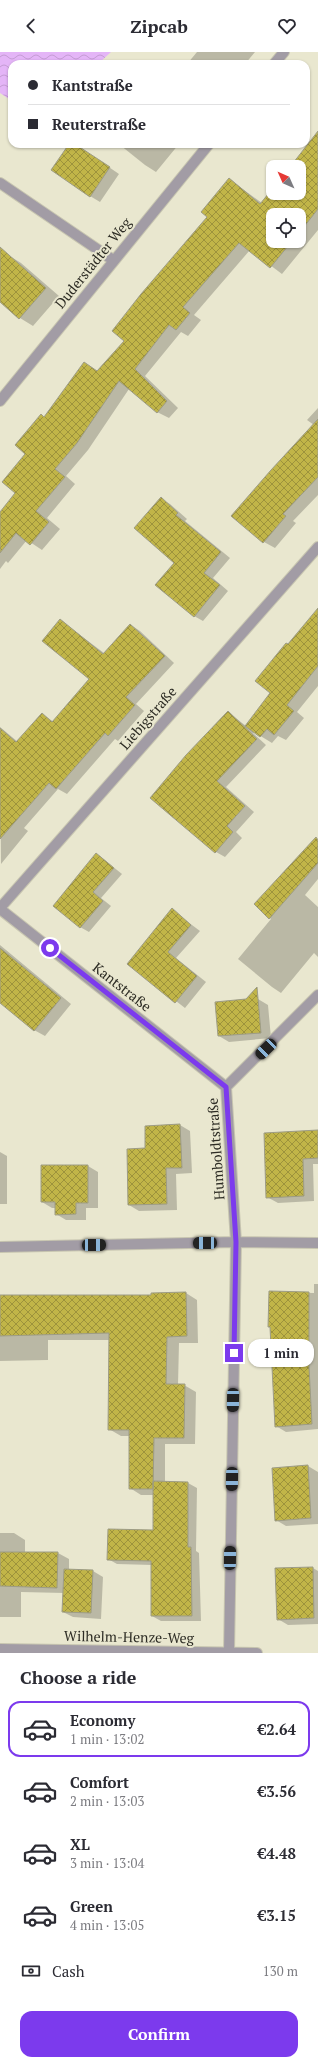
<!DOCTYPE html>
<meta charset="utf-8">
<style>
:root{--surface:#fff;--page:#f2f2f3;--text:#2b2b33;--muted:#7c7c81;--line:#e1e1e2;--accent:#7c3aed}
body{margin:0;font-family:"PT Serif",serif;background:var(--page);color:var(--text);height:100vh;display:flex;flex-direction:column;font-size:15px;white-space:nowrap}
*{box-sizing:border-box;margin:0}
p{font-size:13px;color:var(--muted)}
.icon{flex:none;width:22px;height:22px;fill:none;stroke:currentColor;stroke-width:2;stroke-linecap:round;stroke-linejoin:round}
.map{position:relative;height:1601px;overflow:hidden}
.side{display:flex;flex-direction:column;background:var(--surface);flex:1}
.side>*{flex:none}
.hud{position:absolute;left:8px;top:8px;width:302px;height:88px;border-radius:12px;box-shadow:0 1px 3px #0004;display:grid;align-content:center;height:88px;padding:0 20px;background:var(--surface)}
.needle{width:26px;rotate:315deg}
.controls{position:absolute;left:266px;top:108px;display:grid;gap:8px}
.controls a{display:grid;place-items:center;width:40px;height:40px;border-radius:8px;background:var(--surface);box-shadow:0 1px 3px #0004;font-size:20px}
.end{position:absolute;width:18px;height:18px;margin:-9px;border:5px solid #7c3aed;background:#fff;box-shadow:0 0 0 2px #fff}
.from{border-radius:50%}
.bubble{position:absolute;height:28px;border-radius:12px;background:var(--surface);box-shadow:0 1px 3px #0004;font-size:13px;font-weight:700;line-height:28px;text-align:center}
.car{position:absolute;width:12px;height:24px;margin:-12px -6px;border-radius:5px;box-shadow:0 0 3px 1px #0007;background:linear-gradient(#222 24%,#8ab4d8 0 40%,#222 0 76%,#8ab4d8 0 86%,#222 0)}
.hud b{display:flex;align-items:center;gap:14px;height:38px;font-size:15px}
.hud b+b{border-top:1px solid var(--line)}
.hud i{width:10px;height:10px;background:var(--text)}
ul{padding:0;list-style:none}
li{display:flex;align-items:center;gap:12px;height:56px;margin:0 8px 6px;padding:0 12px;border:2px solid transparent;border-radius:12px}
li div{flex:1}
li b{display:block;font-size:15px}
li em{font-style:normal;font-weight:700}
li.active{border-color:var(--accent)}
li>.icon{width:36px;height:36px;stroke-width:1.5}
h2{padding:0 20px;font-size:18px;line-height:48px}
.pay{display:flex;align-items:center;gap:10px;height:44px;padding:0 20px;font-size:15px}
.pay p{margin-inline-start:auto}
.button{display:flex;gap:8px;margin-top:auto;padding:8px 20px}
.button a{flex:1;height:46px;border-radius:12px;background:var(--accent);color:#fff;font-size:16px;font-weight:700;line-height:46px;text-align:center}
header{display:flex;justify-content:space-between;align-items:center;height:52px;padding:0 20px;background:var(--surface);font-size:18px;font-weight:700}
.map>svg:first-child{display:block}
</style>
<header><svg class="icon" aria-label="back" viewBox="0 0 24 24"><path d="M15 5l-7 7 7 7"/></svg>Zipcab<svg class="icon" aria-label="heart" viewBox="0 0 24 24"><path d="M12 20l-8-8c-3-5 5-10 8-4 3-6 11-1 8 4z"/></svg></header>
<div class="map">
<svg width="318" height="1601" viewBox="0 0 318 1601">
<defs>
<pattern id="water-waves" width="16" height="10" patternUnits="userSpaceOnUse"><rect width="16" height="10" fill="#e4b5f7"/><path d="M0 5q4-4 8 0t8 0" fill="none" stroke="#c49cd4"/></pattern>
<pattern id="building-cross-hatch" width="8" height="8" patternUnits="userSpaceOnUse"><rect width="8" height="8" fill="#c1b548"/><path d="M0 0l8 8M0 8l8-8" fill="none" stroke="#9d933c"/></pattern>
</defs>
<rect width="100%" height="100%" fill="#e9e7cf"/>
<path fill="url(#water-waves)" d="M0 0H111L98 12H12V49L0 41Z"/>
<path fill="#0003" fill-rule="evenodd" d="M197 0H255L245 12H187Z
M318 89V178L282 222 250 198 194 263 201 268 188 284 181 280 145 324 178 356 169 366 157 360 129 337 88 398 66 424 75 432 47 466 60 477 42 498 27 488 8 511 6 509 0 517V462L17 441 27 402 45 365 84 311 98 320 125 289 209 165 229 127 262 151 273 137V141H299V115H291ZM273 163H299V189H273Z
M70 92 81 96 119 122 100 150 90 144Z
M121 92H179L156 120 145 113 120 93Z
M8 203 21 211 59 244 33 274 20 266 0 249V210Z
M318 356V443L293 469 296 471 275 496 264 490 314 373 307 368Z
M161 447 170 452 187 467 185 469 230 506 213 526 228 539 203 569 194 564Z
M318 557V634L297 660 304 666 286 688 278 684 272 691 254 680 253 681 266 693 226 735 254 760 236 780 242 786 225 805 216 800 151 746 228 660 246 674 272 641 256 629Z
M60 568 104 601 131 573 140 579 174 611 136 652 144 659 118 689 115 687 67 742 58 737 24 776 28 779 1 812 0 675 18 690 42 662 54 670 91 627Z
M316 787 318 788V827L305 843 318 855V905L314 901 281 941 272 935 238 907 271 867 255 852Z
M97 802 122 822 101 846 111 854 89 880 80 875 84 816Z
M172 858 200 879 176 906 206 930 185 956 128 912Z
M0 893 71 952 45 984 34 978 0 950Z
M258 947 268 953 271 986 229 990 219 984Z
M180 1073 190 1079 192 1121 176 1122 177 1158 139 1159 129 1153 146 1097V1075Z
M318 1080V1112H313L314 1149 278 1151 267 1145Z
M0 1100 7 1104V1152H0Z
M88 1114 98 1120V1156H86V1168H66L56 1162V1156H52L42 1150Z
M314 1232H318V1377L286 1380 276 1374 270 1240 314 1241Z
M186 1241 197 1248 198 1291H179L178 1333H184L196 1340 195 1392H165V1430L188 1431 197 1436 196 1499 199 1501 201 1569H161L152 1564V1513L117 1512 108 1507 154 1479V1443H141L130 1436V1384H121L109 1377 110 1288H48V1308L0 1309V1244H152Z
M308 1414 318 1420V1472L286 1474 276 1468Z
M0 1481H14L25 1488V1501H58L69 1507V1518L93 1519 103 1525 101 1567 73 1565 63 1560 64 1541 21 1540V1565H0Z
M313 1516 318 1519V1572L288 1573 278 1567Z"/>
<path fill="url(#building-cross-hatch)" stroke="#9d9c86" d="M318 79V157L299 181V163H273V189H292L270 216 239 191 183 255 190 261 176 278 169 273 135 317 167 349 157 361 119 329 77 391 55 417 65 425 36 459 49 470 30 493 16 481 0 501V460L15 441 2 430 25 402 15 393 41 362 44 365 84 310 97 319 124 289 112 279 141 242 207 165 201 160 229 126 260 152 273 136V141H299V115H290Z
M69 92H75L110 115 90 145 51 118Z
M0 195 46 236 19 267 0 250Z
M318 367V425L283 462 286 464 263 491 231 464 271 418Z
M161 445 178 461 176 463 221 500 204 521 220 533 194 565 155 533 174 511 134 476Z
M318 556V614L287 653 294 659 274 683 267 677 260 685 245 674 270 641 255 629 286 591 288 592Z
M60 567 103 602 130 572 165 604 126 645 135 653 108 684 105 681 56 737 49 731 0 787V676L16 690 42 661 52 670 89 627 42 589Z
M228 659 257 687 217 729 245 754 227 774 233 780 215 801 150 746 186 703Z
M316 785 318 788V811L269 867 254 852Z
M96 801 114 816 93 840 103 849 80 876 53 854Z
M172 856 191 873 168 900 197 924 175 951 127 912Z
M0 896 61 946 34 979 0 951Z
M257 935 261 981 218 984 215 950 246 947Z
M180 1072 182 1116H166L167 1152 128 1153 127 1097 145 1096V1074Z
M318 1078V1106L303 1107 304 1144 266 1146 264 1081Z
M41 1113H88V1151H76V1162L55 1163V1150H41Z
M269 1239 309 1240V1315L312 1372 275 1375 270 1275H268Z
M186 1240 187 1284 167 1285 166 1332H185L184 1386H154L153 1437H129V1378H108L109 1281 0 1284V1243H151V1241Z
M308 1413 311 1466 275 1469 272 1416Z
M153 1429 188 1430V1495H191L192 1564H151V1509L107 1508 108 1477 153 1478Z
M0 1500H58L57 1536 0 1534Z
M313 1515 314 1566 277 1568 275 1516Z
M64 1517 93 1518 91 1561 62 1560Z"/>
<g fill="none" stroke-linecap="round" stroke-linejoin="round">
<g stroke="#c7c5b0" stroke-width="12">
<path id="minor" d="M274 12 284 0
M0 131 113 208
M0 349 209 92
M0 856 318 495
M0 857 226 1035
M0 1195 236 1190 318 1191
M0 1597 257 1601
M229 1601 236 1190 226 1035 318 943"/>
</g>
<use href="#minor" stroke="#a29ca5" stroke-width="10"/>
</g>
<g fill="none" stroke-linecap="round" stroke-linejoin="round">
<path stroke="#7c3aed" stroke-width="5" d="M50 896 226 1035 236 1190 234 1301"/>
</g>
<g text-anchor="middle" stroke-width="4" stroke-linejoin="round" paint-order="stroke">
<g font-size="14" fill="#2d2c24" stroke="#e9e7cf">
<text transform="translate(93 211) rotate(-51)" y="5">Duderstädter Weg</text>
<text transform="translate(148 666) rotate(-49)" y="5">Liebigstraße</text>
<text transform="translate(122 935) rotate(38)" y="5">Kantstraße</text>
<text transform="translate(216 1097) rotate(-94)" y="5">Humboldtstraße</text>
<text transform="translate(129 1585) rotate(1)" y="5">Wilhelm-Henze-Weg</text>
</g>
</g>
</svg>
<div class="controls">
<a><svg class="needle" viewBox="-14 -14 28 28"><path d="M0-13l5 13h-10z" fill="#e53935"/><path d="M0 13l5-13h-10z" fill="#7c7c81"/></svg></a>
<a><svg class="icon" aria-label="locate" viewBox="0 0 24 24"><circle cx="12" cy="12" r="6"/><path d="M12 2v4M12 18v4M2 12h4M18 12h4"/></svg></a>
</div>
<i class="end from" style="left:50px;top:896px"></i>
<i class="end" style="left:234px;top:1301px"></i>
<div class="bubble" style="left:248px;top:1287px;width:66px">1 min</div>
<i class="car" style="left:266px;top:997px;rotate:226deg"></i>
<i class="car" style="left:205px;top:1191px;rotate:269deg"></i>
<i class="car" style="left:94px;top:1193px;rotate:89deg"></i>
<i class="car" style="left:233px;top:1348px;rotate:181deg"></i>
<i class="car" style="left:232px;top:1427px;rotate:181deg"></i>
<i class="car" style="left:230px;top:1506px;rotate:1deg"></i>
<div class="hud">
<b><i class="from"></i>Kantstraße</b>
<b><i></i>Reuterstraße</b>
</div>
</div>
<section class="side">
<h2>Choose a ride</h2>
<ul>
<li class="active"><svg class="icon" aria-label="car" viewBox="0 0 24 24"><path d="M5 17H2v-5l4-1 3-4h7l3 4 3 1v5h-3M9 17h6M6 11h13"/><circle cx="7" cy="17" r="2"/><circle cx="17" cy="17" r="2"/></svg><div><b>Economy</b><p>1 min · 13:02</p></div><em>€2.64</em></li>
<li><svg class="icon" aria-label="car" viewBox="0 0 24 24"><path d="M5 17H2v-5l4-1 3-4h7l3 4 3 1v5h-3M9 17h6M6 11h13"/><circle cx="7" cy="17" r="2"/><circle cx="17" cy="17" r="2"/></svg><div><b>Comfort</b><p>2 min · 13:03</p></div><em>€3.56</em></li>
<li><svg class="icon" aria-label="car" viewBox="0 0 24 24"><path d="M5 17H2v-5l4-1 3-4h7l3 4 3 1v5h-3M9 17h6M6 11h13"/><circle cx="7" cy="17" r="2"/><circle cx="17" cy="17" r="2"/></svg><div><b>XL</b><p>3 min · 13:04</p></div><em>€4.48</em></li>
<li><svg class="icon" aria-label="car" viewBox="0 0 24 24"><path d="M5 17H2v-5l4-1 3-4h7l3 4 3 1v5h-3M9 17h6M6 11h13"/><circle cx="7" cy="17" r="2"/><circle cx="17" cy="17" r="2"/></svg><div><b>Green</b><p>4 min · 13:05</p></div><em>€3.15</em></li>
</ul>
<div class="pay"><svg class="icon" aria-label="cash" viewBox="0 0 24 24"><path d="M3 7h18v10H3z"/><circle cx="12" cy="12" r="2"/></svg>Cash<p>130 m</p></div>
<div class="button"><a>Confirm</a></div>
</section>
